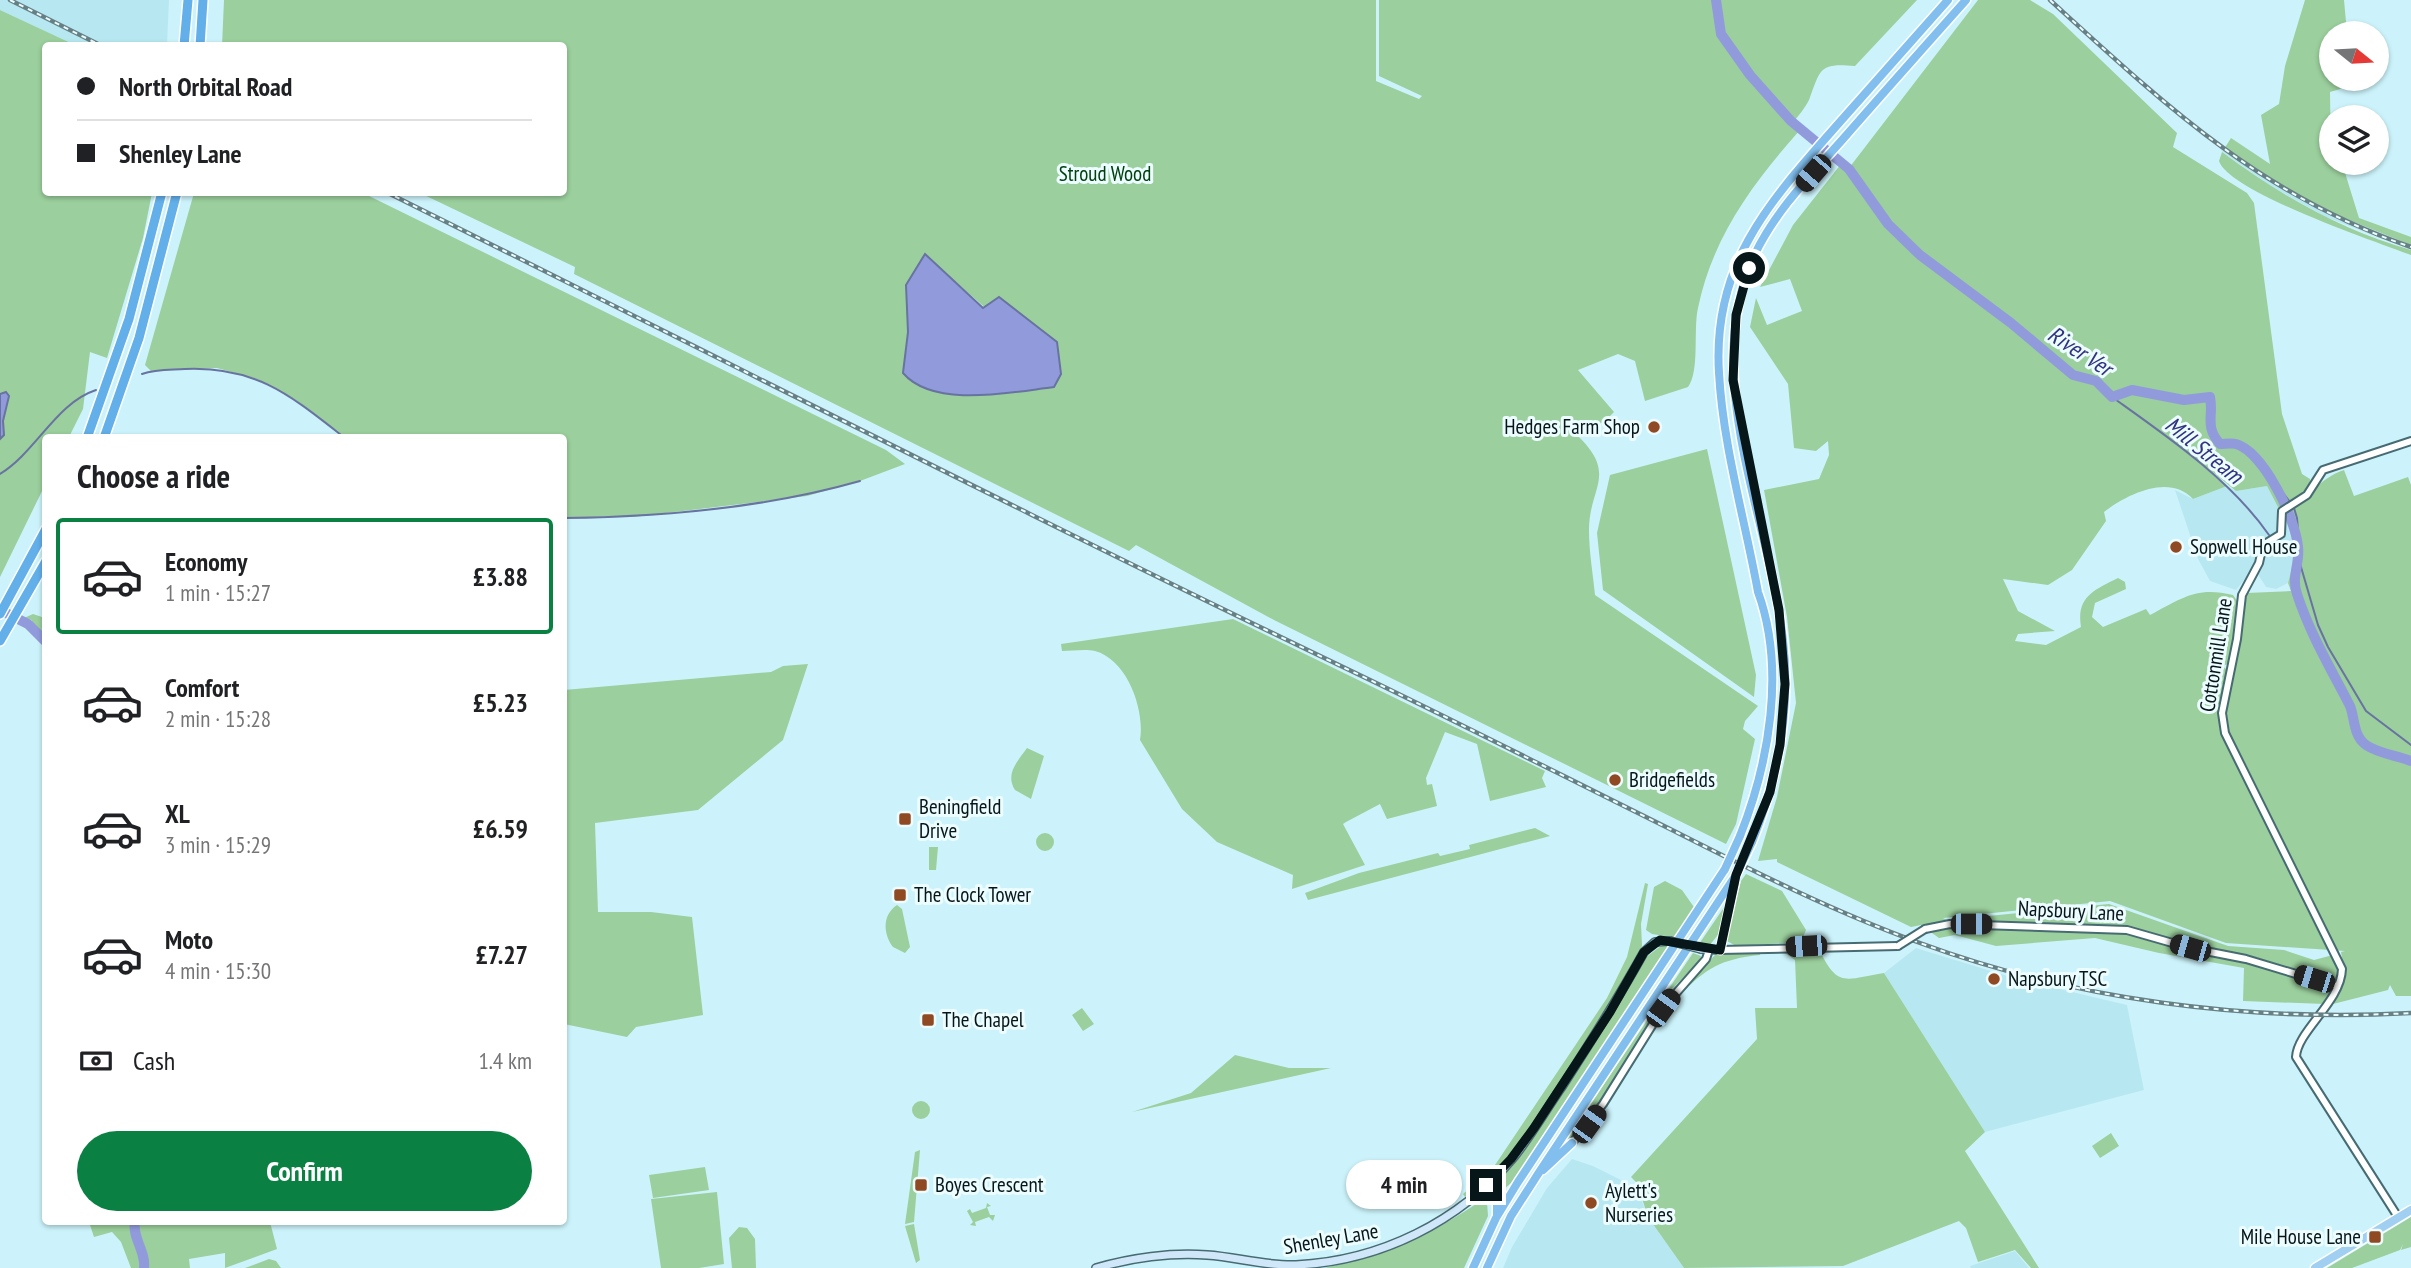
<!DOCTYPE html>
<meta charset="utf-8">
<style>
:root{--surface:#fff;--page:#f2f2f2;--text:#202124;--muted:#757577;--line:#e0e0e0;--accent:#0b8043}
body{margin:0;font-family:"PT Sans Narrow",sans-serif;background:var(--page);color:var(--text);height:100vh;display:flex;flex-direction:column;font-size:26px;white-space:nowrap}
*{box-sizing:border-box;margin:0}
p{font-size:23px;color:var(--muted)}
.icon{flex:none;width:38px;height:38px;fill:none;stroke:currentColor;stroke-width:2;stroke-linecap:round;stroke-linejoin:round}
.map{position:relative;flex:1;overflow:hidden}
.panel{position:absolute;left:42px;top:434px;width:525px;height:791px;display:flex;flex-direction:column;background:var(--surface);border-radius:7px;box-shadow:0 2px 5px #0004}
.panel>*{flex:none}
.guide{position:absolute;left:42px;top:42px;width:525px;height:154px;border-radius:7px;box-shadow:0 2px 5px #0004;display:grid;align-content:center;height:154px;padding:0 35px;background:var(--surface)}
.needle{width:46px;rotate:108deg}
.fabs{position:absolute;left:2319px;top:21px;display:grid;gap:14px}
.fabs a{display:grid;place-items:center;width:70px;height:70px;border-radius:50%;background:var(--surface);box-shadow:0 2px 5px #0004;font-size:35px}
.end{position:absolute;width:32px;height:32px;margin:-16px;border:9px solid #071618;background:#fff;box-shadow:0 0 0 4px #fff}
.from{border-radius:50%}
.bubble{position:absolute;height:49px;border-radius:24px;background:var(--surface);box-shadow:0 2px 5px #0004;font-size:23px;font-weight:600;line-height:49px;text-align:center}
.car{position:absolute;width:21px;height:42px;margin:-21px -10px;border-radius:9px;box-shadow:0 0 5px 2px #0007;background:linear-gradient(#222 24%,#8ab4d8 0 40%,#222 0 76%,#8ab4d8 0 86%,#222 0)}
.guide b{display:flex;align-items:center;gap:24px;height:66px;font-size:26px}
.guide b+b{border-top:2px solid var(--line)}
.guide i{width:18px;height:18px;background:var(--text)}
ul{padding:0;list-style:none}
li{display:flex;align-items:center;gap:21px;height:116px;margin:0 14px 10px;padding:0 21px;border:4px solid transparent;border-radius:7px}
li div{flex:1}
li b{display:block;font-size:26px}
li em{font-style:normal;font-weight:600}
li.on{border-color:var(--accent)}
li>.icon{width:63px;height:63px;stroke-width:1.5}
h2{padding:0 35px;font-size:32px;line-height:84px}
.pay{display:flex;align-items:center;gap:18px;height:77px;padding:0 35px;font-size:26px}
.pay p{margin-inline-start:auto}
.button{display:flex;gap:14px;margin-top:auto;padding:14px 35px}
.button a{flex:1;height:80px;border-radius:42px;background:var(--accent);color:#fff;font-size:28px;font-weight:600;line-height:80px;text-align:center}
.map>svg:first-child{display:block}
</style>
<div class="map">
<svg width="2411" height="1268" viewBox="0 0 2411 1268">
<rect width="100%" height="100%" fill="#ccf3fb"/>
<path fill="#b7e8f2" d="M0 0H169L167 45H75L0 10Z
M2224 149 2317 207 2411 245V250L2326 217 2274 188 2222 152Z
M2227 486 2236 491 2267 486 2279 509 2287 515 2297 549 2288 583 2276 589 2266 587 2254 568 2236 590 2210 581 2198 559 2175 490 2193 499Z
M1916 948 2017 979 2127 1005 2144 1090 1985 1132 1884 973Z
M1572 1159 1593 1166 1637 1188 1648 1217 1684 1268H1503L1512 1247 1547 1188Z
M2015 1251 2029 1268H1971L1970 1266Z"/>
<path fill="#9bcf9d" fill-rule="evenodd" d="M224 0H1376V81L1419 99 1422 96 1379 76V0H1917L1855 66C1819 63 1821 68 1809 100 1805 108 1798 116 1793 123L1800 130C1753 183 1713 236 1698 308 1693 330 1700 371 1688 387L1645 401 1635 361 1618 354 1578 370 1614 412 1605 421 1578 436C1618 475 1589 487 1589 530 1589 552 1593 574 1595 595L1758 706 1745 721 1743 729 1755 739 1736 824 1726 844 1274 620 1136 545 1129 551 574 274 575 267 420 193 564 192V46H222ZM925 255 1061 374 1054 387C1012 392 934 409 903 373L908 332 906 285Z
M1978 0H2030L2053 14 2177 133 2173 147 2247 193 2254 203 2282 414 2302 474 2310 479C2310 496 2292 501 2279 509L2267 486 2236 491 2205 466 2227 486 2193 499C2169 473 2126 495 2104 512L2106 521 2072 570 2048 585 2003 579 2018 611 2055 631 2018 634 2015 641 2046 645 2081 627C2076 597 2094 590 2118 578L2125 582 2126 589 2095 603 2092 617 2103 627 2146 609 2150 615C2182 598 2197 586 2233 595L2238 602 2230 663 2223 666 2233 676 2247 593 2291 591 2288 583 2297 548 2288 512C2312 497 2316 480 2344 470L2354 496 2408 477 2411 485V996H2396L2390 985 2388 990 2333 1004 2345 976 2341 952 2345 951 2226 943 2110 901 1943 918 1947 920 2109 904 2228 946 2284 950 2314 960 2333 955 2339 974 2325 1004 2243 1001 2244 968 2159 953 2095 938 1996 946 1955 935 1939 938 1921 925 1911 927 1777 862V859L1758 861 1777 797 1796 703 1787 617 1764 490 1819 479 1829 455 1828 441 1816 451 1794 448 1788 384 1750 327 1756 298 1767 325 1802 311 1790 279 1760 287 1793 225 1841 164 1849 168Z
M2305 0H2344L2347 33H2331V79H2353L2354 85 2330 92 2331 163H2342L2359 218 2411 237V245L2317 207 2224 149 2231 138 2270 164 2261 115 2279 104 2285 66Z
M0 10 75 45 46 46V192L152 193 143 238 107 358 90 352 83 409 69 437 46 438 45 485 0 577Z
M2222 152C2278 194 2343 231 2411 250V255C2377 242 2229 192 2219 161Z
M194 193H363L886 450 905 464 860 481 807 496 633 517 564 518V438L345 437 296 400 257 379 217 368 151 371 145 365Z
M1707 449 1756 675 1754 697 1603 590 1597 533 1610 475Z
M33 614 45 618V637L30 624 32 620 24 618Z
M1233 619 1545 771 1542 778 1546 787 1490 801 1477 744 1445 732 1426 778 1427 785 1432 784 1437 806 1387 819 1380 804 1346 822 1343 824 1365 865 1292 889 1293 875 1217 842 1182 809 1140 740C1145 711 1128 660 1095 651 1085 649 1072 651 1062 651L1061 644Z
M808 664 783 740 698 810 595 823 598 912H651L692 917 703 1015 636 1027 627 1037 564 1024V690L771 672 783 666Z
M1027 748 1044 756 1031 799 1015 790C1005 774 1017 762 1027 748Z
M1535 828 1550 836 1308 900 1305 893 1359 873 1438 853 1440 856 1470 849 1469 845Z
M1036 842a9 9 0 1 1 18 0a9 9 0 1 1-18 0Z
M929 847H938L936 870H929Z
M1746 874 1782 891 1806 930 1801 942 1736 946 1727 941 1725 936 1741 881Z
M1665 881 1682 890 1696 910 1678 938 1652 934 1646 930 1654 887Z
M1645 883 1648 884 1641 924 1642 946 1614 998 1534 1123 1502 1163 1465 1197 1463 1194 1493 1168 1607 998 1627 957Z
M1729 900 1721 931 1709 946 1699 944Z
M897 905 902 909 910 947 905 953 893 947C883 934 882 915 897 905Z
M1662 945 1671 947 1511 1183 1503 1190 1497 1188 1496 1181 1521 1153 1590 1049 1645 958Z
M1819 949C1838 989 1845 979 1884 973L1985 1132 1965 1151 2039 1268H2031L2015 1250 1978 1262 1966 1228 1959 1221 1843 1266 1684 1268 1648 1217 1637 1183 1631 1177 1757 1039 1755 1008H1797L1795 960 1785 953Z
M1760 952V955C1721 959 1706 968 1679 996L1676 994 1715 955Z
M1693 953 1701 956 1700 960 1672 989 1596 1110 1567 1145 1564 1143Z
M1082 1008 1094 1024 1083 1031 1072 1015Z
M1235 1055 1289 1068H1331L1132 1112 1191 1093Z
M912 1110a9 9 0 1 1 18 0a9 9 0 1 1-18 0Z
M2111 1133 2119 1146 2100 1158 2092 1146Z
M920 1150 914 1222 905 1224 915 1152Z
M705 1167 709 1190 653 1198 649 1175Z
M717 1192 724 1264 699 1268H661L651 1199Z
M1482 1200 1487 1202 1488 1216 1464 1268H1324C1389 1254 1427 1237 1482 1200Z
M987 1203 991 1206 987 1207 990 1215H995L993 1221 989 1217 975 1222 976 1226 970 1225 973 1222 967 1211 970 1209 972 1213 986 1208Z
M2411 1217V1247L2401 1250 2403 1244 2400 1250 2352 1268H2327Z
M89 1222H270L277 1249 225 1268V1253L189 1259 190 1268H131L121 1242 112 1232 94 1237Z
M914 1224 920 1260 916 1263 905 1226Z
M739 1227 747 1228 755 1239 756 1268H732L729 1238Z
M269 1259 276 1261 281 1268H245Z"/>
<path fill="#919bdc" stroke="#6873a1" stroke-width="2" d="M925 254 983 308 999 297 1057 342 1061 374 1054 387C1012 392 934 409 903 373L908 332 906 285Z
M6 392 9 396 3 421 4 435 0 439V394Z"/>
<g fill="none" stroke-linecap="round" stroke-linejoin="round">
<path stroke="#6873a1" stroke-width="2" d="M142 374C156 369 170 370 185 369 257 366 291 396 345 438
M2112 397C2168 437 2230 479 2269 535
M0 474C36 452 56 403 96 390
M2271 478 2290 502
M2294 508 2297 518 2301 567 2318 625 2328 647 2366 711 2411 745
M564 518C663 517 765 508 860 481"/>
<path stroke="#919bdc" stroke-width="10" d="M1716 0 1721 34 1750 75 1791 121 1849 169 1888 224 1920 255 2011 323 2073 375 2096 381 2112 397 2132 390 2184 400 2210 397C2214 415 2204 426 2220 444 2225 444 2232 443 2236 444 2264 452 2296 520 2298 547 2300 564 2291 577 2297 594 2310 634 2331 669 2350 706 2355 718 2353 736 2366 745 2377 753 2398 756 2411 761
M0 610 28 624 46 642
M135 1222C132 1238 146 1251 144 1268"/>
<g stroke="#476b72" stroke-width="10">
<path id="tertiary" d="M1925 929 1950 924 2127 930 2190 948 2246 959 2336 986
M1720 950 1898 946
M1572 1143 1603 1104 1663 1008 1706 959 1709 950
M2398 1217 2296 1057C2297 1031 2341 1002 2342 969L2225 733 2222 713 2237 639 2242 595 2259 563 2263 545 2281 534 2282 511 2307 495 2323 470 2411 441"/>
</g>
<g stroke="#476b72" stroke-width="10">
<path id="secondary" d="M1701 949 1720 950
M1096 1268C1130 1258 1172 1252 1207 1255 1237 1257 1264 1266 1296 1265 1380 1261 1459 1222 1513 1158 1531 1136 1545 1111 1561 1088 1590 1043 1618 999 1644 952L1655 942 1670 941"/>
</g>
<g stroke="#fff" stroke-width="11">
<path id="primary" d="M2315 1268 2411 1210"/>
</g>
<g stroke="#fff" stroke-width="11">
<path id="trunk" d="M1740 836C1769 763 1786 669 1758 592 1745 520 1723 446 1719 373 1712 263 1771 200 1839 123 1875 82 1912 41 1948 0
M1752 842C1778 778 1791 709 1783 640 1769 516 1699 377 1754 256 1775 211 1811 175 1843 139 1884 92 1925 46 1966 0
M1720 950 1735 882
M1543 1170 1572 1143
M1486 1185 1497 1200V1215
M1473 1268 1496 1218 1518 1182 1725 869
M1487 1268 1511 1216 1538 1174 1736 875"/>
</g>
<g stroke="#fff" stroke-width="12">
<path id="motorway" d="M184 46 188 0
M200 46 203 0
M87 438 129 319 162 192
M104 438 139 338 177 192
M0 614 46 529
M0 641 46 561"/>
</g>
<use href="#tertiary" stroke="#fff" stroke-width="6"/>
<use href="#secondary" stroke="#d0e7f9" stroke-width="7"/>
<use href="#primary" stroke="#a1cff2" stroke-width="8"/>
<use href="#trunk" stroke="#82bfee" stroke-width="8"/>
<use href="#motorway" stroke="#62afea" stroke-width="9"/>
<g stroke="#668085" stroke-width="4.5">
<path id="rail" d="M10 0 102 46
M2050 0C2164 104 2261 196 2411 247
M386 192C714 355 1040 522 1370 680 1473 730 1575 782 1678 833 1757 873 1837 913 1920 943 2075 1000 2247 1022 2411 1013"/>
</g>
<use href="#rail" stroke="#ecfcff" stroke-width="2" stroke-dasharray="5" stroke-linecap="butt"/>
<g stroke="#476b72" stroke-width="10" stroke-linecap="butt">
<path id="tertiary-bridge" d="M1898 946 1925 929"/>
</g>
<g stroke="#476b72" stroke-width="10" stroke-linecap="butt">
<path id="secondary-bridge" d="M1670 941 1701 949"/>
</g>
<g stroke="#fff" stroke-width="11" stroke-linecap="butt">
<path id="trunk-bridge" d="M1725 869 1740 836
M1736 875 1752 842"/>
</g>
<use href="#tertiary-bridge" stroke="#fff" stroke-width="6"/>
<use href="#secondary-bridge" stroke="#d0e7f9" stroke-width="7"/>
<use href="#trunk-bridge" stroke="#82bfee" stroke-width="8"/>
</g>
<g fill="none" stroke-linecap="round" stroke-linejoin="round">
<path stroke="#071618" stroke-width="9" d="M1486 1185 1511 1159 1534 1128 1610 1012 1644 952 1660 940 1720 950 1736 875 1770 792 1780 745 1785 684 1779 610 1733 380 1736 315 1749 268"/>
</g>
<g fill="#904a23" stroke="#ecfcff" stroke-width="2.5">
<circle cx="1654" cy="427" r="7"/>
<circle cx="2176" cy="547" r="7"/>
<circle cx="1615" cy="780" r="7"/>
<rect x="898" y="812" width="14" height="14" rx="3.5"/>
<rect x="893" y="888" width="14" height="14" rx="3.5"/>
<circle cx="1994" cy="979" r="7"/>
<rect x="921" y="1013" width="14" height="14" rx="3.5"/>
<rect x="914" y="1178" width="14" height="14" rx="3.5"/>
<circle cx="1591" cy="1203" r="7"/>
<rect x="2368" y="1230" width="14" height="14" rx="3.5"/>
</g>
<g text-anchor="middle" stroke-width="6" stroke-linejoin="round" paint-order="stroke">
<g font-size="21" fill="#00400c" stroke="#ecfcff">
<text x="1105" y="181">Stroud Wood</text>
</g>
<g font-size="21" fill="#071618" stroke="#ecfcff" text-anchor="start">
<text x="1640" y="434" text-anchor="end">Hedges Farm Shop</text>
<text x="2190" y="554">Sopwell House</text>
<text x="1629" y="787">Bridgefields</text>
<text x="919" y="814">Beningfield<tspan x="919" dy="24">Drive</tspan></text>
<text x="914" y="902">The Clock Tower</text>
<text x="2008" y="986">Napsbury TSC</text>
<text x="942" y="1027">The Chapel</text>
<text x="935" y="1192">Boyes Crescent</text>
<text x="1605" y="1198">Aylett's<tspan x="1605" dy="24">Nurseries</tspan></text>
<text x="2361" y="1244" text-anchor="end">Mile House Lane</text>
</g>
<g font-size="21" fill="#071618" stroke="#ecfcff">
<text transform="translate(2216 655) rotate(-81)" y="7">Cottonmill Lane</text>
<text transform="translate(2071 911) rotate(3)" y="7">Napsbury Lane</text>
<text transform="translate(1331 1239) rotate(-10)" y="7">Shenley Lane</text>
</g>
<g font-size="23" font-style="italic" fill="#30337f" stroke="#ecfcff">
<text transform="translate(2080 351) rotate(33)" y="8">River Ver</text>
<text transform="translate(2204 450) rotate(39)" y="8">Mill Stream</text>
</g>
</g>
</svg>
<div class="fabs">
<a><svg class="needle" viewBox="-14 -14 28 28"><path d="M0-13l5 13h-10z" fill="#e53935"/><path d="M0 13l5-13h-10z" fill="#757577"/></svg></a>
<a><svg class="icon" aria-label="layers" viewBox="0 0 24 24"><path d="M12 4l9 5-9 5-9-5zM3 14l9 5 9-5"/></svg></a>
</div>
<i class="end from" style="left:1749px;top:268px"></i>
<i class="end" style="left:1486px;top:1185px"></i>
<div class="bubble" style="left:1346px;top:1160px;width:116px">4 min</div>
<i class="car" style="left:1813px;top:173px;rotate:221deg"></i>
<i class="car" style="left:1971px;top:924px;rotate:90deg"></i>
<i class="car" style="left:1806px;top:946px;rotate:267deg"></i>
<i class="car" style="left:2190px;top:948px;rotate:286deg"></i>
<i class="car" style="left:2314px;top:979px;rotate:287deg"></i>
<i class="car" style="left:1663px;top:1008px;rotate:36deg"></i>
<i class="car" style="left:1589px;top:1124px;rotate:36deg"></i>
<div class="guide">
<b><i class="from"></i>North Orbital Road</b>
<b><i></i>Shenley Lane</b>
</div>
<section class="panel">
<h2>Choose a ride</h2>
<ul>
<li class="on"><svg class="icon" aria-label="car" viewBox="0 0 24 24"><path d="M5 17H2v-5l4-1 3-4h7l3 4 3 1v5h-3M9 17h6M6 11h13"/><circle cx="7" cy="17" r="2"/><circle cx="17" cy="17" r="2"/></svg><div><b>Economy</b><p>1 min · 15:27</p></div><em>£3.88</em></li>
<li><svg class="icon" aria-label="car" viewBox="0 0 24 24"><path d="M5 17H2v-5l4-1 3-4h7l3 4 3 1v5h-3M9 17h6M6 11h13"/><circle cx="7" cy="17" r="2"/><circle cx="17" cy="17" r="2"/></svg><div><b>Comfort</b><p>2 min · 15:28</p></div><em>£5.23</em></li>
<li><svg class="icon" aria-label="car" viewBox="0 0 24 24"><path d="M5 17H2v-5l4-1 3-4h7l3 4 3 1v5h-3M9 17h6M6 11h13"/><circle cx="7" cy="17" r="2"/><circle cx="17" cy="17" r="2"/></svg><div><b>XL</b><p>3 min · 15:29</p></div><em>£6.59</em></li>
<li><svg class="icon" aria-label="car" viewBox="0 0 24 24"><path d="M5 17H2v-5l4-1 3-4h7l3 4 3 1v5h-3M9 17h6M6 11h13"/><circle cx="7" cy="17" r="2"/><circle cx="17" cy="17" r="2"/></svg><div><b>Moto</b><p>4 min · 15:30</p></div><em>£7.27</em></li>
</ul>
<div class="pay"><svg class="icon" aria-label="cash" viewBox="0 0 24 24"><path d="M3 7h18v10H3z"/><circle cx="12" cy="12" r="2"/></svg>Cash<p>1.4 km</p></div>
<div class="button"><a>Confirm</a></div>
</section>
</div>
